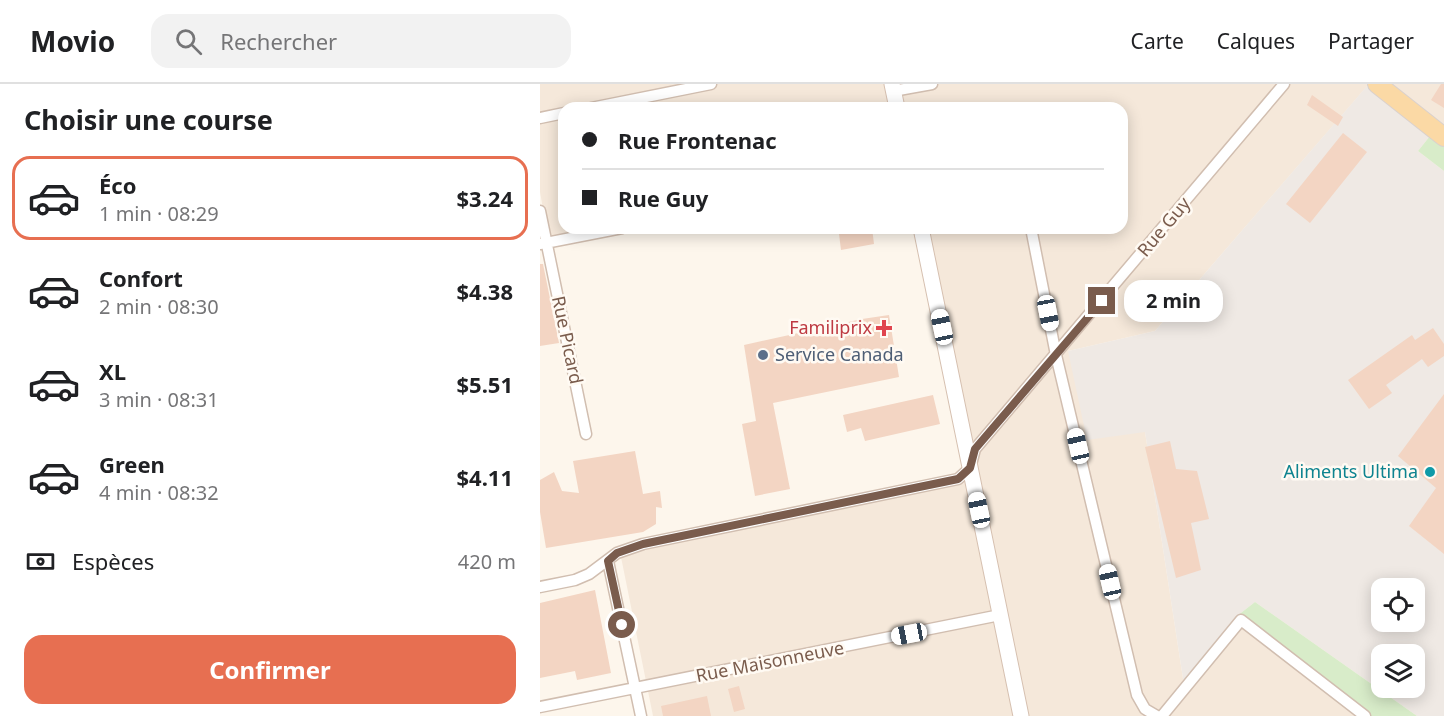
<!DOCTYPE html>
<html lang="fr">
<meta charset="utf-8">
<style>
:root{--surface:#fff;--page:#f2f2f2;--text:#202124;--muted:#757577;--line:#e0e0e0;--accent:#e76f51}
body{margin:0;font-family:"Noto Sans",sans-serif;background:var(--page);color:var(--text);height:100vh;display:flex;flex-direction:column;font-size:22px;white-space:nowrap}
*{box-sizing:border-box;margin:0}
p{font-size:20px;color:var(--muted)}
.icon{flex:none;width:33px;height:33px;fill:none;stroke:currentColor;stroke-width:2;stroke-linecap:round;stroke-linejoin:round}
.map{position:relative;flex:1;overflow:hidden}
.panel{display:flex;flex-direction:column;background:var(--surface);width:540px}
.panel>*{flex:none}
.banner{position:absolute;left:18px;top:18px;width:570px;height:132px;border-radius:18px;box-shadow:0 3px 15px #0003;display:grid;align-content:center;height:132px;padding:0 24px;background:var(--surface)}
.buttons{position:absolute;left:831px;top:494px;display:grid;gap:12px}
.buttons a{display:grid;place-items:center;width:54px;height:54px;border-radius:12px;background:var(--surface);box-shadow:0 3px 15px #0003;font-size:30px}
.end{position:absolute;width:27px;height:27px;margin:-14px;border:8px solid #7a5c4d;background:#fff;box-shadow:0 0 0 3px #fff}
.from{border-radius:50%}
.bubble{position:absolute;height:42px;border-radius:18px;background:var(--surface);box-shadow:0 3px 15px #0003;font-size:20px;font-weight:700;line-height:42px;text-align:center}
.car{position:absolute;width:18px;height:36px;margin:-18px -9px;border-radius:8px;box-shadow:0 0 4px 2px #0007;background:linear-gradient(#fff 24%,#345 0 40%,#fff 0 76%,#345 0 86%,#fff 0)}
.banner b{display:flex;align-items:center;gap:21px;height:57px;font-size:22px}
.banner b+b{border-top:2px solid var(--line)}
.banner i{width:15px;height:15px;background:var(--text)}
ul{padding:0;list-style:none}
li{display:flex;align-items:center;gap:18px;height:84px;margin:0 12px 9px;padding:0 12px;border:3px solid transparent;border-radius:18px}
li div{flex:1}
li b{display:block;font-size:22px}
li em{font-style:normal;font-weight:700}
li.active{border-color:var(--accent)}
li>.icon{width:54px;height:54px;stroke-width:1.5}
h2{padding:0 24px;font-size:27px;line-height:72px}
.pay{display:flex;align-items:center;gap:15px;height:66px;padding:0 24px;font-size:22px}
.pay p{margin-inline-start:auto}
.button{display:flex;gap:12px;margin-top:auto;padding:12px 24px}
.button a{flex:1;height:69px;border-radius:18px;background:var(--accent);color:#fff;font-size:24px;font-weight:700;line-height:69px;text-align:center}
header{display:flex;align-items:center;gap:36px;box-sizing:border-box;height:84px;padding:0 30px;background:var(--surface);border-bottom:2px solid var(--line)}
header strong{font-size:28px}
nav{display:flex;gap:33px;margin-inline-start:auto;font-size:21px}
.search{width:420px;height:54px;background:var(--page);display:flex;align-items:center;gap:15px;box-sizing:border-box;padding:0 21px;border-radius:18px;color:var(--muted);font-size:22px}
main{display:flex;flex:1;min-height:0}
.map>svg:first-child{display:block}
</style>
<header>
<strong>Movio</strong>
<div class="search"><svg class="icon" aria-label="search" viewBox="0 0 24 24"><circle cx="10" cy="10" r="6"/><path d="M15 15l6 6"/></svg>Rechercher</div>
<nav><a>Carte</a><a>Calques</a><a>Partager</a></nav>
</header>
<main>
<section class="panel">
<h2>Choisir une course</h2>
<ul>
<li class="active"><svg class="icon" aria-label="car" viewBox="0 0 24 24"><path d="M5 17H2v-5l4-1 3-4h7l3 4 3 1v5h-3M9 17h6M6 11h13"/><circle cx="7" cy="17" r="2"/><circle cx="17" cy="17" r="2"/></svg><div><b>Éco</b><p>1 min · 08:29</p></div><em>$3.24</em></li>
<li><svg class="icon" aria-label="car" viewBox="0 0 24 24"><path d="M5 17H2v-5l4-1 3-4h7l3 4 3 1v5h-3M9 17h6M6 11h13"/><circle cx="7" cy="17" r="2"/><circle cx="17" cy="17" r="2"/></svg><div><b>Confort</b><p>2 min · 08:30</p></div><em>$4.38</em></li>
<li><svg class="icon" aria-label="car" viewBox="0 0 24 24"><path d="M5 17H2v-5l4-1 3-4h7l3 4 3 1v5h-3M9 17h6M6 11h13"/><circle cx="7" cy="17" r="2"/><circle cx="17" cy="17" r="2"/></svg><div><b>XL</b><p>3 min · 08:31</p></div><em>$5.51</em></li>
<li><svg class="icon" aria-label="car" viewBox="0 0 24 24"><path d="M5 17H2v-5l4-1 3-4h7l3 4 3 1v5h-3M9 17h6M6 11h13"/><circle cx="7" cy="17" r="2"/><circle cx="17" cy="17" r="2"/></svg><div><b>Green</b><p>4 min · 08:32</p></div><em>$4.11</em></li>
</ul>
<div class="pay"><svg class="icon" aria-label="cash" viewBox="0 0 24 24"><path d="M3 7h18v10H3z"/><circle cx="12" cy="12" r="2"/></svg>Espèces<p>420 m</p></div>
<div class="button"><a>Confirmer</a></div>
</section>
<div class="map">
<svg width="904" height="632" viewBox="0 0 904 632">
<rect width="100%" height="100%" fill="#fdf6ec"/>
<path fill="#f5e8da" d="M0 0H829L615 247 528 267 605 348 644 601 697 532 823 632H113L80 468 124 451 436 385 388 144H582V24H24V144H81L9 159 0 108Z
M847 0H904V45Z"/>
<path fill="#efe9e4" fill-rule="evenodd" d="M827 2 890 52 878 67 904 87V632H877L715 518 697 532 644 601 605 348 547 356 528 267 615 247ZM842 504H874V537H842ZM842 570H874V603H842Z"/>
<path fill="#d8ecc9" d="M890 52 904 63V87L878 67Z
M715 518 877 632H823L697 532Z"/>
<path fill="#f3d5c3" d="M901 0H904V24L891 16Z
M772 11 803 33 798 42 767 21Z
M803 49 827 68 770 139 746 120Z
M332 144 334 160 301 166 299 150Z
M0 180H3L19 259 0 262Z
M349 231 359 293 233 319 250 405 215 412 202 340 216 337 204 261 322 235Z
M893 244 904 260V272L888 283 882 275 846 301 852 309 829 325 808 296 872 251 875 256Z
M904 310V470L869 442 896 404 858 372Z
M393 311 400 340 325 357 321 344 307 348 303 331Z
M630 357 636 385 657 387 669 435 651 439 661 486 636 494 605 363Z
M95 367 103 410 120 407 122 424 116 423V440L103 448 6 464 0 428V396L14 388 22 407 39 409 33 377Z
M55 506 71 589 37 596 35 587 0 594V519Z
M199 602 205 625 194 628 188 605Z
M167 612 171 632H123L121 622Z"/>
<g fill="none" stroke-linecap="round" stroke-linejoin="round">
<g stroke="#d1beb0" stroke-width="13">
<path id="street" d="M353 7 392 0
M51 24 171 0
M0 34 24 29
M0 127 46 350
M491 144 516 271 597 611 605 625 617 632
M0 160 82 144
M68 477 101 632
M0 503 35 496 49 490 77 469 103 460 418 395 430 384 435 365 744 0
M0 623 460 531
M622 632 701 536 825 632"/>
</g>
<g stroke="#d6c0b0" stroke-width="17">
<path id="secondary" d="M352 0 357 24
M381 144 481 632"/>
</g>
<g stroke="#dad1cd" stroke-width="20">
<path id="primary" d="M837 0 904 53"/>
</g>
<use href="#street" stroke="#fff" stroke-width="10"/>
<use href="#secondary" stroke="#fff" stroke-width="15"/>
<use href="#primary" stroke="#fbd9a5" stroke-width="18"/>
</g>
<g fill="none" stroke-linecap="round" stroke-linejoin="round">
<path stroke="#7a5c4d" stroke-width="8" d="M82 541 68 477 77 469 103 460 418 395 430 384 435 365 562 217"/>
</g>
<path fill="#e0444e" stroke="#fffaf3" stroke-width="2" d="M341 235h6v6h6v6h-6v6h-6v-6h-6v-6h6z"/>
<circle fill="#5c6f8a" stroke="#fffaf3" stroke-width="2" cx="223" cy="271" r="6"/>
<circle fill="#0f9aa8" stroke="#fffaf3" stroke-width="2" cx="890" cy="388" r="6"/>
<g text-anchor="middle" stroke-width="5" stroke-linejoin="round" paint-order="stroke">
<g font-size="18" fill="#7a5c4d" stroke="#fffaf3">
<text transform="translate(624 143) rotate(-50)" y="6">Rue Guy</text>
<text transform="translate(27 256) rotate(78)" y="6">Rue Picard</text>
<text transform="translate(230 578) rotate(-11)" y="6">Rue Maisonneuve</text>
</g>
<g font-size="18" fill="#be3a42" stroke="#fffaf3" text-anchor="end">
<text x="332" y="250">Familiprix</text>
</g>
<g font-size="18" fill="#4e5e75" stroke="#fffaf3" text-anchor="start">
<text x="235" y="277">Service Canada</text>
</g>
<g font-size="18" fill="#0d838f" stroke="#fffaf3" text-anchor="end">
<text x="878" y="394">Aliments Ultima</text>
</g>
</g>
</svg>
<div class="buttons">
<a><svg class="icon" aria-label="locate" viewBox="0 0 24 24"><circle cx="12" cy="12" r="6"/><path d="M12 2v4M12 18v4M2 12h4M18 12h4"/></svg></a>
<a><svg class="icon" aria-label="layers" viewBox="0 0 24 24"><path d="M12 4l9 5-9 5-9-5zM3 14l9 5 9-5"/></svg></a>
</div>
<i class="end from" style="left:82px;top:541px"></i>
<i class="end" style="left:562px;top:217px"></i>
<div class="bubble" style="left:584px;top:196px;width:99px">2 min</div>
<i class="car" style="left:508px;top:229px;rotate:169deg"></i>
<i class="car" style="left:402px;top:243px;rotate:348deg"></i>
<i class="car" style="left:538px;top:362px;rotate:347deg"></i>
<i class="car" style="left:439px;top:426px;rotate:348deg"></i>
<i class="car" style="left:570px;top:498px;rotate:347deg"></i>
<i class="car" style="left:369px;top:550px;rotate:259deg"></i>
<div class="banner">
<b><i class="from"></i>Rue Frontenac</b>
<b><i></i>Rue Guy</b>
</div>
</div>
</main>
